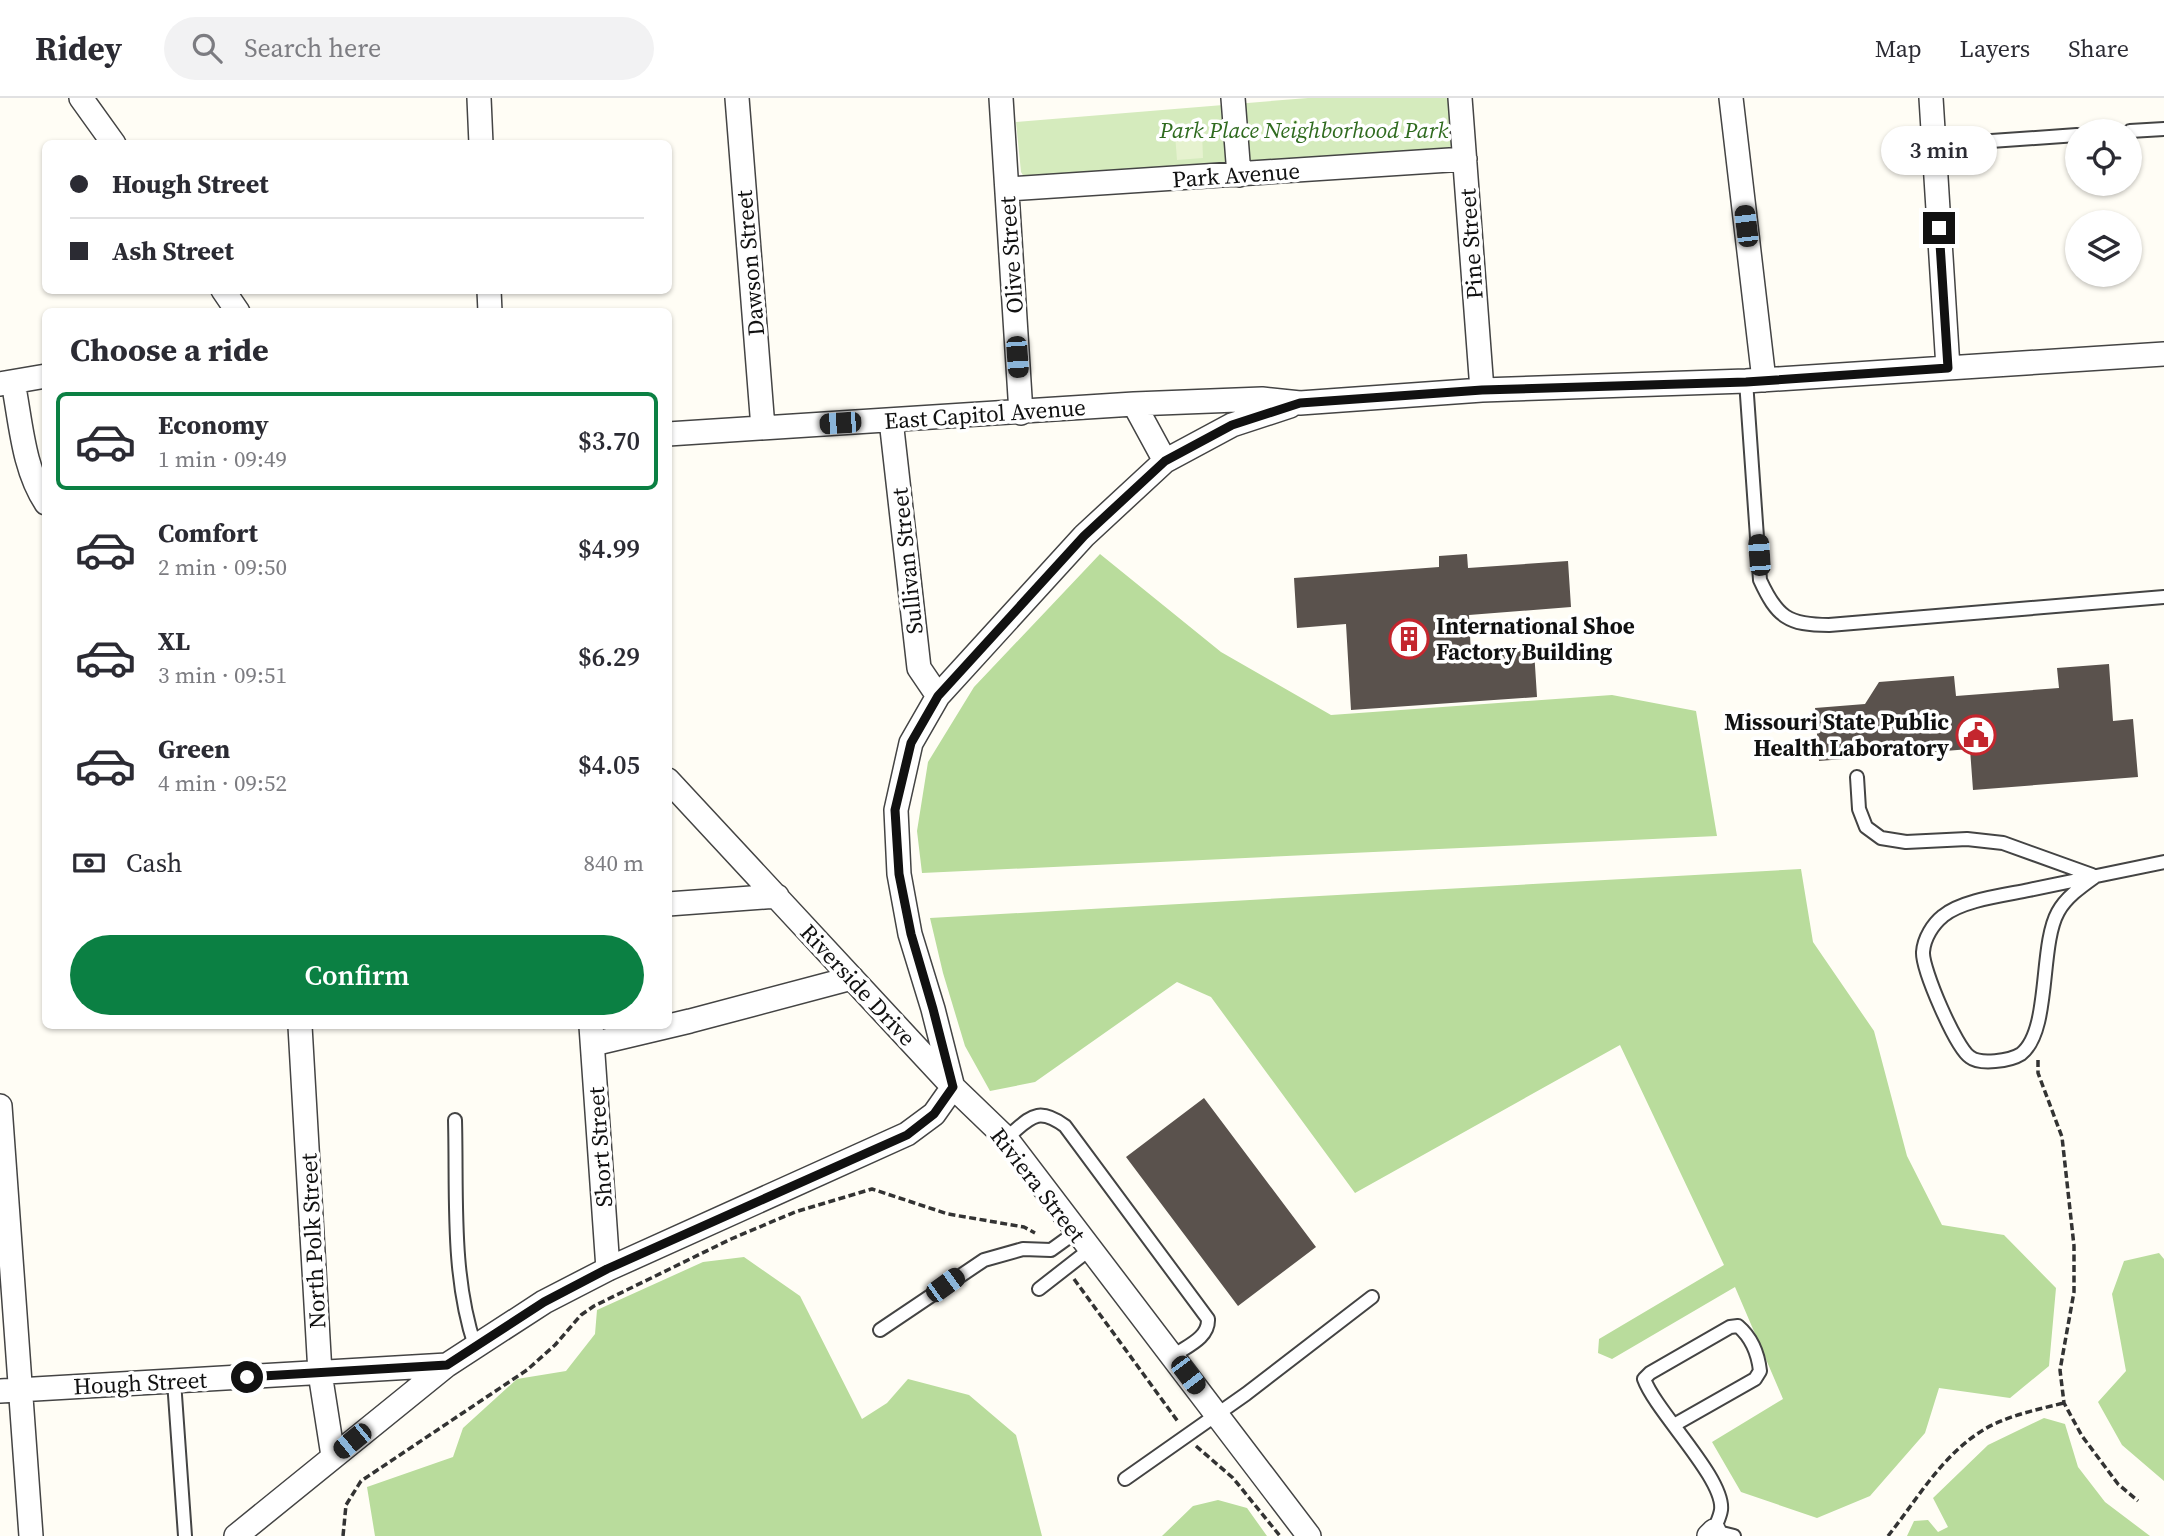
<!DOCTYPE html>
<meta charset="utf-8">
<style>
:root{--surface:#fff;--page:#f2f2f3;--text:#2b2b33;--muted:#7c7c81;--line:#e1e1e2;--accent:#0b8043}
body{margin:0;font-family:"Source Serif 4",serif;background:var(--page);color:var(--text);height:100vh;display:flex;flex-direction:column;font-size:26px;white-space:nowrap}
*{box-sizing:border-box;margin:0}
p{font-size:23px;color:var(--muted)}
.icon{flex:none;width:38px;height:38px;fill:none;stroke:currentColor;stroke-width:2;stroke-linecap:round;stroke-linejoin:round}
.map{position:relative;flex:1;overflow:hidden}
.details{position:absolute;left:42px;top:210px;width:630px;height:721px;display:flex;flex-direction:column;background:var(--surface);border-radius:10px;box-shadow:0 2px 5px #0004}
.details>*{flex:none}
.guide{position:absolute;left:42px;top:42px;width:630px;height:154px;border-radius:10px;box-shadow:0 2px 5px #0004;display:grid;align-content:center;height:154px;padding:0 28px;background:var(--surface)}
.controls{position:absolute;left:2065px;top:21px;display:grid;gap:14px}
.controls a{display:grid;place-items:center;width:77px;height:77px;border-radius:50%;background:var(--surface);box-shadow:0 2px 5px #0004;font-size:35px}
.end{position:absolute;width:32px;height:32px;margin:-16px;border:9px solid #111;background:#fff;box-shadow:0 0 0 4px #fff}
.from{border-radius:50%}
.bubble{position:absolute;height:49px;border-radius:24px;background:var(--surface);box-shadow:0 2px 5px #0004;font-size:23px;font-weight:600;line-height:49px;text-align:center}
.car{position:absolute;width:21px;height:42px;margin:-21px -10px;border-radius:9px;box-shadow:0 0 5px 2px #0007;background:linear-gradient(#222 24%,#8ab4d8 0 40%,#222 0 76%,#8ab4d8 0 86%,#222 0)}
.guide b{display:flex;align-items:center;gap:24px;height:66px;font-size:26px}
.guide b+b{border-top:2px solid var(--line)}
.guide i{width:18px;height:18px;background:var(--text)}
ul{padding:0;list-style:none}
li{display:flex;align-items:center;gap:21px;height:98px;margin:0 14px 10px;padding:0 14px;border:4px solid transparent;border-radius:10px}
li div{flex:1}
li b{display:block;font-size:26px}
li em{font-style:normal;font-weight:600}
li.on{border-color:var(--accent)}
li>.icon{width:63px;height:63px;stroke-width:1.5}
h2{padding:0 28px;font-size:32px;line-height:84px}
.pay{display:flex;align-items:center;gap:18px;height:77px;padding:0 28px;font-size:26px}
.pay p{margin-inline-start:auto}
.button{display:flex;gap:14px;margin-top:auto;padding:14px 28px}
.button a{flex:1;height:80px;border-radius:42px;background:var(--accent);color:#fff;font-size:28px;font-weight:600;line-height:80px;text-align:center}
header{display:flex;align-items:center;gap:42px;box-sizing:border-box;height:98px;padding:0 35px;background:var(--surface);border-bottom:2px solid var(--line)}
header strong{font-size:33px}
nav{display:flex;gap:38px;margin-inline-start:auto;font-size:24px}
.search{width:490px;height:63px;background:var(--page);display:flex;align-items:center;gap:18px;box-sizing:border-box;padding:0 24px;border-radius:38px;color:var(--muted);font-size:26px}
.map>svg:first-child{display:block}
</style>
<header>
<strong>Ridey</strong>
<div class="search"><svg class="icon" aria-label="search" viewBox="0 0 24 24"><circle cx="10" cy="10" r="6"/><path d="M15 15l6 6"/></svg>Search here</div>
<nav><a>Map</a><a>Layers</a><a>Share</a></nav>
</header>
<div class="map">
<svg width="2164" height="1438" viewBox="0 0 2164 1438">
<rect width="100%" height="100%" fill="#fffdf5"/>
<path fill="#d5ebbd" d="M1308 0H1448L1452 45 1449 52 1024 79 1021 74 1016 24Z"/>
<path fill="#b9dc9c" d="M1100 456 1221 554 1331 617 1612 597 1696 613 1717 738 922 775 917 733 928 664 974 589Z
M1801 771 1813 844 1874 933 1907 1058 1942 1127 2004 1137 2056 1190 2049 1268 2010 1300 1939 1290 1925 1335 1870 1398 1817 1420 1741 1394 1712 1344 1783 1301 1735 1189 1612 1261 1598 1255 1599 1241 1724 1167 1620 947 1355 1095 1211 899 1177 884 1035 984 990 993 965 948 943 875 930 820Z
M2159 1155 2164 1161V1383L2122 1347 2098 1304 2126 1273 2112 1196 2124 1163Z
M744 1159 800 1198 862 1321 887 1305 908 1281 969 1297 1016 1337 1042 1438H375L367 1389 453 1359 463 1330 517 1281 566 1273 595 1236 597 1212 703 1164Z
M2044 1320 2065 1326 2078 1369 2105 1404 2150 1438H1907L1914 1423 1928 1422 1938 1434 1948 1429 1933 1400 1988 1347Z
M1218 1402 1247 1410 1267 1438H1162L1193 1408Z"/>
<path fill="#e6f2cf" d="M1202 34 1203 60 1177 62 1175 36Z"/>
<path fill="#5a524d" d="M1467 456 1468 470 1568 463 1571 509 1469 517 1471 557 1534 552 1537 599 1351 612 1346 526 1297 530 1294 480 1439 469V458Z
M2109 566 2113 623 2133 621 2138 679 1973 692 1970 651 1819 663 1815 610 1865 606 1879 584 1954 578 1956 598 2059 590 2057 570Z
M1204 1000 1316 1149 1238 1208 1126 1059Z"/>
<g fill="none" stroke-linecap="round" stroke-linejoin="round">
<g stroke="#444" stroke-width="16">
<path id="service" d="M2130 33 2164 31
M1934 47 2077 37
M1746 283 1760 482C1777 519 1788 527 1829 527L2164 499
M1857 679 1859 711 1866 729 1881 740 1906 744 1967 741 2003 745 2092 777
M2096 778C2082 788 2066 799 2058 814 2039 848 2051 933 2021 956 2010 963 1980 967 1970 959 1956 950 1922 871 1923 854 1924 840 1933 826 1943 818 1962 802 2005 797 2029 792 2074 783 2119 773 2164 764
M455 1022C457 1097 451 1177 475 1248
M1006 1040C1030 1021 1036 1007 1065 1028L1208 1221C1209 1240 1187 1248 1173 1258
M1039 1191 1089 1152
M880 1232 984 1162 1023 1151 1051 1152 1076 1134
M174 1283 185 1438
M1674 1327 1755 1281 1760 1273C1758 1255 1752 1240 1738 1228L1730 1229 1650 1275 1644 1281C1656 1314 1725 1381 1721 1412 1720 1419 1716 1426 1714 1433L1734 1438
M1125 1381 1246 1296 1372 1199"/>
</g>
<g stroke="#444" stroke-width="26">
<path id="minor" d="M81 0 114 46
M479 0 481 46
M737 0 763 330
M1001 0 1021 315
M1233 0 1239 77
M1460 0 1482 292
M1731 0 1764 282
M1931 0 1948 270
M1007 91 1465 61
M223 192 238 214
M489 192 490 214
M13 284C21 325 23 370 46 405
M0 286 46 278
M1134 306 1262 301 1300 305 1482 292 1746 283 2164 256
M891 322 919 570 938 598
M668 336 1134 306 1165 363
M668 682 953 989 1006 1040 1309 1438
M668 806 777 798
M300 928 320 1275 333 1358
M591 928 608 1171
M593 946 690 923 852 880
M952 986 933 911 910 836 899 776 896 712 911 645 938 598 1084 438 1165 363 1232 327 1290 308
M0 1008 31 1438
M0 1293 447 1267
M236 1438 447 1267 544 1204 608 1171 907 1036 934 1016 953 989
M1709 1438 1714 1433"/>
</g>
<path stroke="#333" stroke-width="3.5" stroke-dasharray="7 3.5" stroke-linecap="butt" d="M2038 962V975L2062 1039 2074 1148V1194L2060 1272 2064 1305 2082 1338 2118 1386 2138 1403
M1074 1181 1179 1325
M1196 1348 1233 1380 1280 1438
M343 1438 346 1407 361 1383 527 1272 555 1247 581 1217 594 1208 731 1141 795 1114 872 1091 948 1116 1024 1129 1035 1135
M1888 1438C1916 1403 1939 1362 1977 1336 2001 1319 2035 1312 2064 1305"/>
<use href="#service" stroke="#fff" stroke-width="12"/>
<use href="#minor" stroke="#fff" stroke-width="23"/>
</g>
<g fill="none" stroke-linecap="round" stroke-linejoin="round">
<path stroke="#111" stroke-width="9" d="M247 1279 447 1267 544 1204 607 1171 907 1037 934 1016 953 989 933 911 911 836 899 776 895 712 911 645 938 598 1084 438 1165 363 1232 327 1300 305 1482 292 1746 284 1948 270 1939 130"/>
</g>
<defs>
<g id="building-ring" transform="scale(2.0125)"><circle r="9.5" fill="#fff" stroke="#c4262e" stroke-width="1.5"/><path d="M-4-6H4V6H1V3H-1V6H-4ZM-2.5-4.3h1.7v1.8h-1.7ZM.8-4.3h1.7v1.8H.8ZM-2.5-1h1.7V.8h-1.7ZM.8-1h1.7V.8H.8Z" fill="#c4262e"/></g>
<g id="civic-ring" transform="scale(2.0125)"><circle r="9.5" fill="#fff" stroke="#c4262e" stroke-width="1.5"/><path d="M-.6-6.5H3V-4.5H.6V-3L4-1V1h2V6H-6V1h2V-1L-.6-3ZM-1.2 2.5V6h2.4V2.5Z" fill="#c4262e"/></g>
</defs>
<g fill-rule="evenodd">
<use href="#building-ring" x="1409" y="541"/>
<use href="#civic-ring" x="1976" y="637"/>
</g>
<g text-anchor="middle" stroke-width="7" stroke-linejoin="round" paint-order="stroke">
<g font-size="23" font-style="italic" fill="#2f6b1f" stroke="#fff">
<text x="1304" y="40">Park Place Neighborhood Park</text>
</g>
<g font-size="23" fill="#111" stroke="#fff">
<text transform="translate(1236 77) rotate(-4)" y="8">Park Avenue</text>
<text transform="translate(1471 146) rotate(-94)" y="8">Pine Street</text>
<text transform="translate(1011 157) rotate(-94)" y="8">Olive Street</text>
<text transform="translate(750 165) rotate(-95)" y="8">Dawson Street</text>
<text transform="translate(985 316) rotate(-4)" y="8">East Capitol Avenue</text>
<text transform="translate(907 463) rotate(-96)" y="8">Sullivan Street</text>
<text transform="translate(858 887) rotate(47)" y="8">Riverside Drive</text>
<text transform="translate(600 1049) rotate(-94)" y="8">Short Street</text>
<text transform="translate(1038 1087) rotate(52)" y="8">Riviera Street</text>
<text transform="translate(313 1143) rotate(-93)" y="8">North Polk Street</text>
<text transform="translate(140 1285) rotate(-3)" y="8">Hough Street</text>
</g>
<g font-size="23" font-weight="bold" fill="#111" stroke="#fff" text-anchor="start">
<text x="1436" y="536">International Shoe<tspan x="1436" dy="26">Factory Building</tspan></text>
<text x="1949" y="632" text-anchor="end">Missouri State Public<tspan x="1949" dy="26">Health Laboratory</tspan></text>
</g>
</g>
</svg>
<div class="controls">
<a><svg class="icon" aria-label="locate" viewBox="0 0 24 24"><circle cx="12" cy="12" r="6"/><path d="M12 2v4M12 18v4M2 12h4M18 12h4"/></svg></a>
<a><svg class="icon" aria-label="layers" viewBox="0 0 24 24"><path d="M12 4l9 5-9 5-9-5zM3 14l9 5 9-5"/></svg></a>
</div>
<i class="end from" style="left:247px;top:1279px"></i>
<i class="end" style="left:1939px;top:130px"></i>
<div class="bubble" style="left:1881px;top:28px;width:116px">3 min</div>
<i class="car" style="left:1746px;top:128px;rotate:353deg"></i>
<i class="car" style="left:1017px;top:259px;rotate:176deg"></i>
<i class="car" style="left:840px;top:325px;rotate:266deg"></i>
<i class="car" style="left:1759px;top:457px;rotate:356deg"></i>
<i class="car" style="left:945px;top:1187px;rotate:54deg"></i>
<i class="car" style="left:1188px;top:1277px;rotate:143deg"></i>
<i class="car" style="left:352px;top:1343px;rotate:231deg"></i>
<div class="guide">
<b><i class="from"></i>Hough Street</b>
<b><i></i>Ash Street</b>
</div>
<section class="details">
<h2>Choose a ride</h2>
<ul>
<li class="on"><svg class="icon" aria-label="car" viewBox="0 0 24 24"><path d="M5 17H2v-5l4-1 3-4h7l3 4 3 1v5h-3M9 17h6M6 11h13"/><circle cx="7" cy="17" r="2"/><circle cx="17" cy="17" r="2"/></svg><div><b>Economy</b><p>1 min · 09:49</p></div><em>$3.70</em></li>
<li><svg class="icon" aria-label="car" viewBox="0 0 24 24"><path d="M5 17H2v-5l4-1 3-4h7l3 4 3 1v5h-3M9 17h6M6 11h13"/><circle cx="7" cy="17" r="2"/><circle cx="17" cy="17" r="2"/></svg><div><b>Comfort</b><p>2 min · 09:50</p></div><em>$4.99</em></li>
<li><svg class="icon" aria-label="car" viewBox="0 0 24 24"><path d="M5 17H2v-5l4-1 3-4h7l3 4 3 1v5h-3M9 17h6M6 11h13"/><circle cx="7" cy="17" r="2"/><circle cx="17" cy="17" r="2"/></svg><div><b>XL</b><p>3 min · 09:51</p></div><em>$6.29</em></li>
<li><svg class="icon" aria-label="car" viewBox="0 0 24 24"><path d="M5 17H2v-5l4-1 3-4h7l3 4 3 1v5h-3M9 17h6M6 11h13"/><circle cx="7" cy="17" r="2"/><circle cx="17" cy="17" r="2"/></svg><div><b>Green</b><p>4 min · 09:52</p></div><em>$4.05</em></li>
</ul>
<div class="pay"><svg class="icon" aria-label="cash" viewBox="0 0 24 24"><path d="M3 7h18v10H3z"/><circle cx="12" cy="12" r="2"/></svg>Cash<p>840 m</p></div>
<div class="button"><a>Confirm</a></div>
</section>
</div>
